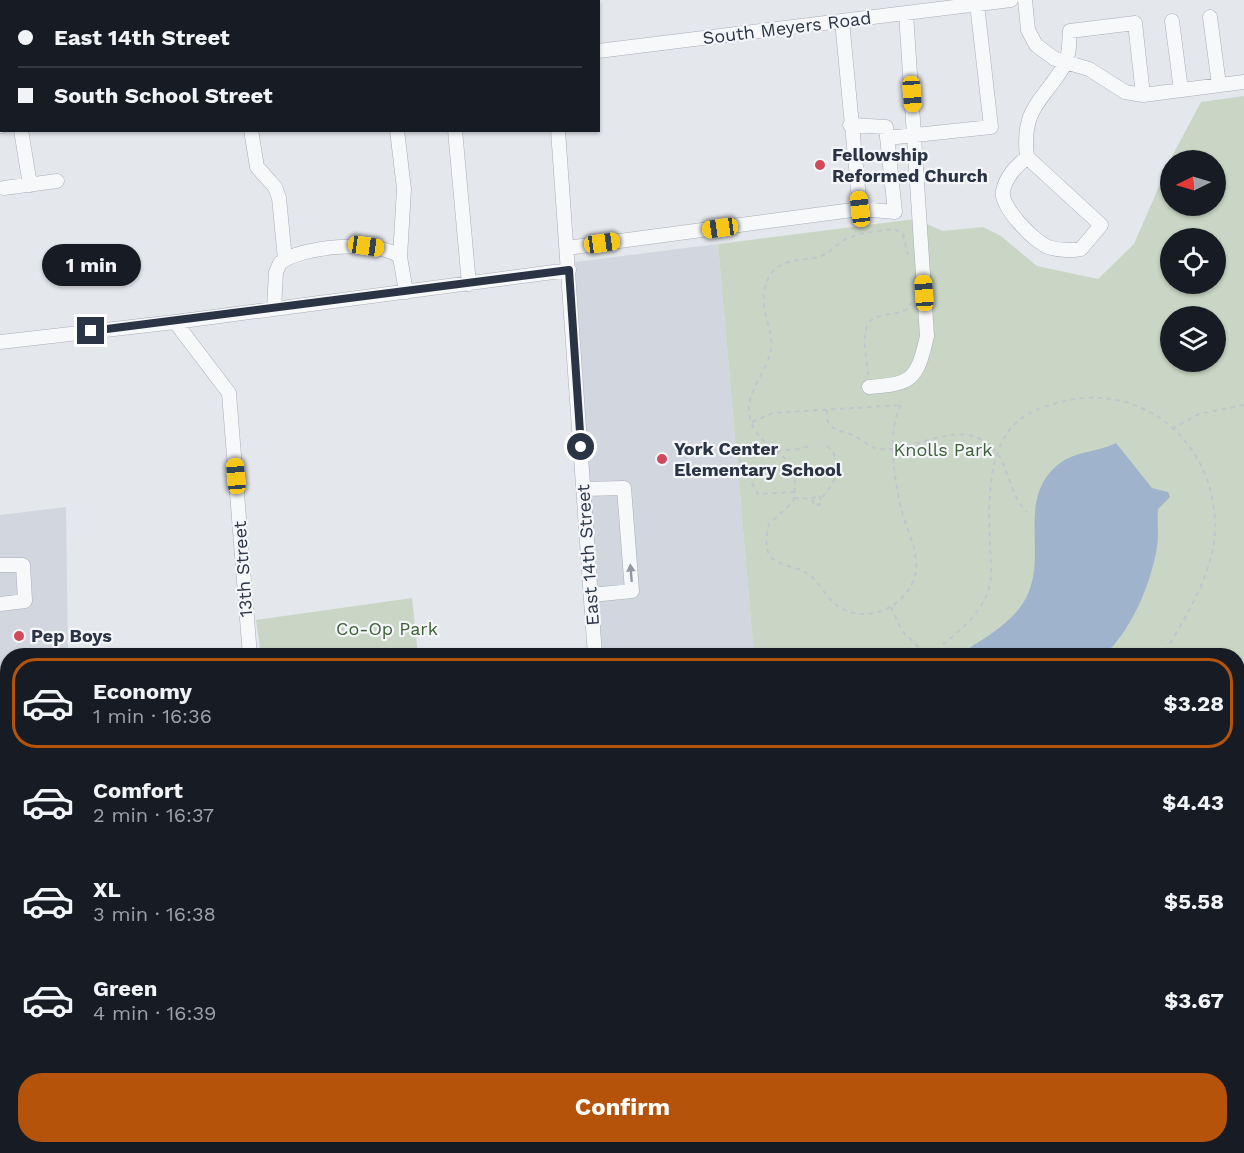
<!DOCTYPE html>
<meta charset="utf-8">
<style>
:root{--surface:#171b24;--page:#242831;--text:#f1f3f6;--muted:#9ea1a6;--line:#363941;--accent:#b45309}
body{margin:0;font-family:"Work Sans",sans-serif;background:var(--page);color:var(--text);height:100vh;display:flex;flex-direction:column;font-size:22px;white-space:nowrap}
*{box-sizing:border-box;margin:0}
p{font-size:20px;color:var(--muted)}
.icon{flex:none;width:33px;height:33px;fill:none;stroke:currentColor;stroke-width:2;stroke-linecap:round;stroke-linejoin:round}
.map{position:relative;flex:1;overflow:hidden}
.side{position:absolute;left:0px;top:648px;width:1245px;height:506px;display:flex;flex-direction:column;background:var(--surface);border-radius:24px 24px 0 0;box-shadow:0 2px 4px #0004}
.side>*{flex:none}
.guide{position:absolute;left:0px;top:0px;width:600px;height:132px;box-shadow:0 2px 4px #0004;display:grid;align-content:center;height:132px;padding:0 18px;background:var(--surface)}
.needle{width:39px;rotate:265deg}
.controls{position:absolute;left:1160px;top:150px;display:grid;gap:12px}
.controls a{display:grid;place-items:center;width:66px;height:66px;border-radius:50%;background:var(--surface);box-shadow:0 2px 4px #0004;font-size:30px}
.end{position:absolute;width:27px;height:27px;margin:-14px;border:8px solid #2b3445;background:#fff;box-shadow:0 0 0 3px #fff}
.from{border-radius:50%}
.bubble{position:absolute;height:42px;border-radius:21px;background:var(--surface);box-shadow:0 2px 4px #0004;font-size:20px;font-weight:700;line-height:42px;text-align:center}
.car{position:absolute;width:18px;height:36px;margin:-18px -9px;border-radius:8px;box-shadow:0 0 4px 2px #0007;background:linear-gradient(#f5c518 24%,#345 0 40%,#f5c518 0 76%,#345 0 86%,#f5c518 0)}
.guide b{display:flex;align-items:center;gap:21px;height:57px;font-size:22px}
.guide b+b{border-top:2px solid var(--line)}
.guide i{width:15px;height:15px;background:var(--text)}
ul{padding:10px 0 0;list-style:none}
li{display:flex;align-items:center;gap:18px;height:90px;margin:0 12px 9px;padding:0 6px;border:3px solid transparent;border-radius:24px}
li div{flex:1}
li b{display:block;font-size:22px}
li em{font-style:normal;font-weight:700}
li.active{border-color:var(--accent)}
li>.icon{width:54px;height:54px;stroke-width:1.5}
.action{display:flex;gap:12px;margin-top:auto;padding:12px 18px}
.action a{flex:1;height:69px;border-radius:24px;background:var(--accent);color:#fff;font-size:24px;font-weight:700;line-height:69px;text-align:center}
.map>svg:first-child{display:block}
</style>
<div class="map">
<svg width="1244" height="1153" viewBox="0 0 1244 1153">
<rect width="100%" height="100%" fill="#e4e7ec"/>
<path fill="#d2d6de" d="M718 244 754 655H601L575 262Z
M66 507 68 655 8 656 7 711H0V515Z
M1238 709H1244V1153H1010L1009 1146H1238Z
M7 856 8 1146H45L46 1153H0V857Z"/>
<path fill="#c9d6c5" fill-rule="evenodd" d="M1244 96V694L1238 695V656L754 655 718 244 915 219 943 231 983 227 1001 236 1037 266 1098 279 1134 244 1170 161V206H1215V160H1170L1201 102ZM1170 238H1215V284H1170ZM1170 316H1215V362H1170Z
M412 598 418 655H261L256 620Z
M1238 709H1244V1068L1238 1069Z"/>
<path fill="#9fb4cc" d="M1116 443 1152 488 1168 492 1170 497 1158 509C1157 522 1159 534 1157 547 1151 583 1132 630 1104 655H958C981 640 1014 623 1027 596 1048 553 1015 498 1060 463 1077 451 1098 452 1116 443Z"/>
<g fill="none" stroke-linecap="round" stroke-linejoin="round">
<g stroke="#a9aeb7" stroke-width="15">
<path id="minor" d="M181 0V2
M548 0V2
M1025 0 1028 30 1036 45 1055 59 1089 69 1125 92 1143 95 1244 82
M1210 17 1219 85
M842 21 860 209
M1172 21 1181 90
M598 51 1011 0
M0 126H2
M21 130 30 185
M251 130 257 167 275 187 279 198 285 259
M397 130 404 189 400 257
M455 130 469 284
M558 130 595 656
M887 138 991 127 977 4
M1027 157C1016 167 1006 176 1003 191 1000 207 1034 241 1048 247 1060 251 1069 251 1081 249L1101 225 1027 157C1021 106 1044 101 1065 64 1070 55 1069 40 1070 31L1135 23 1143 95
M4 188 57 181
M567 248 860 209 895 212 886 127 850 125
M274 309 276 272 280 263C301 246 379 239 400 257L406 292
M175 322 229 393 250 656
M0 342 175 322 569 270
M869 387C912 384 917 380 927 336L906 13
M584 489 624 488 632 591 591 595
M0 565H23L25 601 0 604
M0 874H8
M0 898 8 959
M0 1139H8
M23 1146 24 1153
M459 1146V1153
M860 1146 861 1153"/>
</g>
<path stroke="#c2c5cb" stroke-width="2" stroke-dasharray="4.5 4.5" stroke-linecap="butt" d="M868 375C867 361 862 339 867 326 875 308 905 320 911 303
M901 405C887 432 894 475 900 504 905 529 925 559 912 584 899 610 864 624 838 606 827 599 821 585 811 576 790 559 757 573 769 524L793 502C804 448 768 460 752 424 741 399 762 379 770 355 776 334 761 314 764 293 770 253 801 264 824 255 832 251 838 243 846 239 861 232 879 231 895 229L903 234 908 255
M827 410C825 427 834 429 847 433 859 436 868 448 880 449 913 452 947 425 978 438 1012 453 1003 488 1027 512
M752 422 773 413 901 405
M1172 429 1199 414 1244 405
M777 451C788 449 804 451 812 444
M732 454 738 457 758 494 796 492
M822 497C836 483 845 461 827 446
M794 498 811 499 815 506 822 503 819 495 811 499
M891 607 902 631 928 656
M929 656C950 638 977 620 987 594 993 580 991 563 990 548 989 508 985 448 1019 420 1033 409 1052 404 1069 400 1150 385 1215 447 1215 526 1215 573 1185 617 1163 656"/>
<use href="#minor" stroke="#f7f8fa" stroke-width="14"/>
</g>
<defs><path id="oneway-solid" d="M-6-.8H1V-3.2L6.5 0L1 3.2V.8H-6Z" transform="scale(1.5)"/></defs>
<use fill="#9196a0" href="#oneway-solid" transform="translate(631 573) rotate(-95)"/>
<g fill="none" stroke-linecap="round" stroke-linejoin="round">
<path stroke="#2b3445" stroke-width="8" d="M91 331 569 270 581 447"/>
</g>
<g fill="#d1495b" stroke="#f4f6f9" stroke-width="2">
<circle cx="820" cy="165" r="6"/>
<circle cx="662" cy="459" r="6"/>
<circle cx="19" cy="636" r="6"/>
</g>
<g text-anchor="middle" stroke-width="4.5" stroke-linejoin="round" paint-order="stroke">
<g font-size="18" fill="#2b3445" stroke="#f4f6f9">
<text transform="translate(787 28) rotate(-7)" y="6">South Meyers Road</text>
<text transform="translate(588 555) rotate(-94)" y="6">East 14th Street</text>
<text transform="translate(243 569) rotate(-94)" y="6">13th Street</text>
</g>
<g font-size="18" font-weight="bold" fill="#2b3445" stroke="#f4f6f9" text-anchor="start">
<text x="832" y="161">Fellowship<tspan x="832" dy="21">Reformed Church</tspan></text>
<text x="674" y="455">York Center<tspan x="674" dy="21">Elementary School</tspan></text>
<text x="31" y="642">Pep Boys</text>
</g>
<g font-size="18" fill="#3f6138" stroke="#f4f6f9">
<text x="943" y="456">Knolls Park</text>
<text x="387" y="635">Co-Op Park</text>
</g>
</g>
</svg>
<div class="controls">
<a><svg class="needle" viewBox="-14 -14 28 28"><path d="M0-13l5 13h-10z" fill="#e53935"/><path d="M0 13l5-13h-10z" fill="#9ea1a6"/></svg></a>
<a><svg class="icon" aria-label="locate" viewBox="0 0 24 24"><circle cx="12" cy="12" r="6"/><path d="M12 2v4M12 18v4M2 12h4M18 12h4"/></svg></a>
<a><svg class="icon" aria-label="layers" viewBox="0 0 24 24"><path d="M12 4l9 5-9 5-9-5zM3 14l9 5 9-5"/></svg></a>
</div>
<i class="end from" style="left:581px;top:447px"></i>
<i class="end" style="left:91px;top:331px"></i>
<div class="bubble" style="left:42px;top:244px;width:99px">1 min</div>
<i class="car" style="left:912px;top:94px;rotate:176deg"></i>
<i class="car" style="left:860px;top:209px;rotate:353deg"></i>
<i class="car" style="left:720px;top:228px;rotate:262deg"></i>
<i class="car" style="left:602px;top:243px;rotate:82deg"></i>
<i class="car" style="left:366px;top:246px;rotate:98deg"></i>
<i class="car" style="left:924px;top:293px;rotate:356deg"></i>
<i class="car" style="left:236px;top:476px;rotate:355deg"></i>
<div class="guide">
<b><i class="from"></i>East 14th Street</b>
<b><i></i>South School Street</b>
</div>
<section class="side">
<ul>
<li class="active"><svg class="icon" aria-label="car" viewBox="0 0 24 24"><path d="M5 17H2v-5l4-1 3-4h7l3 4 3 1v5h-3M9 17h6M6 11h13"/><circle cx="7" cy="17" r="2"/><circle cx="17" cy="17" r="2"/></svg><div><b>Economy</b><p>1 min · 16:36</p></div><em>$3.28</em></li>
<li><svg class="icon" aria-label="car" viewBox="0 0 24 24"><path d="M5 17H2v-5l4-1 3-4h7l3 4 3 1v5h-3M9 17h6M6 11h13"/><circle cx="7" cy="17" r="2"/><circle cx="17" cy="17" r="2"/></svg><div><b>Comfort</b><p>2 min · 16:37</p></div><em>$4.43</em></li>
<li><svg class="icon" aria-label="car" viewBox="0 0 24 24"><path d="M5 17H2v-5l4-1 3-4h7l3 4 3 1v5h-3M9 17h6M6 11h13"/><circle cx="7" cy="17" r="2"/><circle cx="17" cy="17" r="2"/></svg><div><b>XL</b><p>3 min · 16:38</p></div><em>$5.58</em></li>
<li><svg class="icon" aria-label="car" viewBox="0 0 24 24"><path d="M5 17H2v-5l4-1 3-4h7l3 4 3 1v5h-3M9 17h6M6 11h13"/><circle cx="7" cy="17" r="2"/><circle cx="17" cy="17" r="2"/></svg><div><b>Green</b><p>4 min · 16:39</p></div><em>$3.67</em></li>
</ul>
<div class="action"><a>Confirm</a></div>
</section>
</div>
